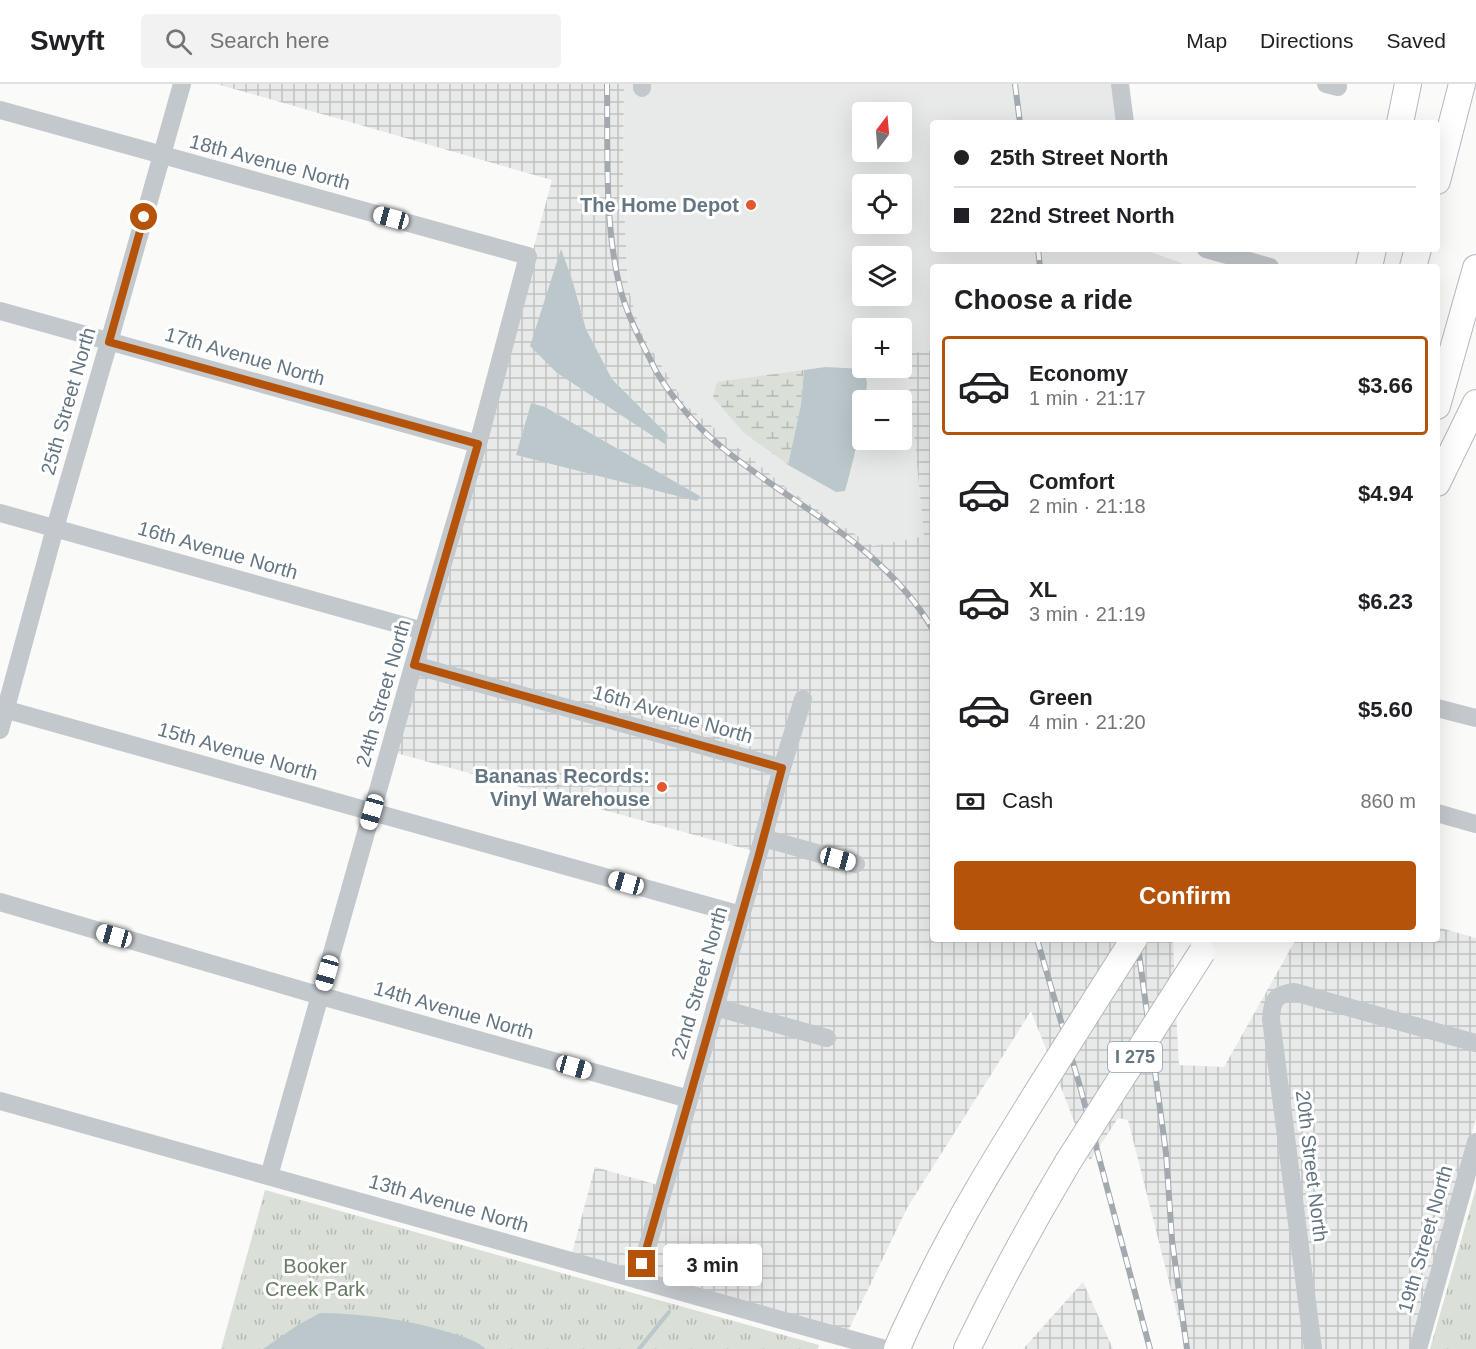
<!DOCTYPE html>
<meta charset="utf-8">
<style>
:root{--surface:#fff;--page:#f2f2f2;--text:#202124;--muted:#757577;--line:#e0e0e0;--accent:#b45309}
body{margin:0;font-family:Arial,sans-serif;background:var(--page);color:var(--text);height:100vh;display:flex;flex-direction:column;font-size:22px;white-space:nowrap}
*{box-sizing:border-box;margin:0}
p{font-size:20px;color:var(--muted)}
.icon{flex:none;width:33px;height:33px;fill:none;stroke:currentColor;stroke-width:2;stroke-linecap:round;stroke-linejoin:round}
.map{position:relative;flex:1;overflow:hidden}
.drawer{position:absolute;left:930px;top:180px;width:510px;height:678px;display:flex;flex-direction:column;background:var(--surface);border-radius:6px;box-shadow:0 6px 24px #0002}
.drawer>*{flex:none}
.top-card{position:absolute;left:930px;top:36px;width:510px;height:132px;border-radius:6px;box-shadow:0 6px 24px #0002;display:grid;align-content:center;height:132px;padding:0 24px;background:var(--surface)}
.needle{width:39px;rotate:16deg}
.fabs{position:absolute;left:852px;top:18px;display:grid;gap:12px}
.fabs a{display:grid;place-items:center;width:60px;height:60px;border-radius:6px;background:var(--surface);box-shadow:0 6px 24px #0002;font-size:30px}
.end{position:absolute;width:27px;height:27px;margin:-14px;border:8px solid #b45309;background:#fff;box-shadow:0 0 0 3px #fff}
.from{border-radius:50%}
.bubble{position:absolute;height:42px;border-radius:6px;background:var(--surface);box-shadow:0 6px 24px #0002;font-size:20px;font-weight:700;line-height:42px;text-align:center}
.car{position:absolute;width:18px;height:36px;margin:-18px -9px;border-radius:8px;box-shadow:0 0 4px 2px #0007;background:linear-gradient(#fff 24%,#345 0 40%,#fff 0 76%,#345 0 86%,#fff 0)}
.top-card b{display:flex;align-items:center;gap:21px;height:57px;font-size:22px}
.top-card b+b{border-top:2px solid var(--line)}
.top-card i{width:15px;height:15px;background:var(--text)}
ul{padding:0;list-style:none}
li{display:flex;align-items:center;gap:18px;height:99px;margin:0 12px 9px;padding:0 12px;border:3px solid transparent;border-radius:6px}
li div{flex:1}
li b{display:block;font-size:22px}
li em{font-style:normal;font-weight:700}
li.active{border-color:var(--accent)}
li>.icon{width:54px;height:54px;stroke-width:1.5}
h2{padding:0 24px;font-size:27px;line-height:72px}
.pay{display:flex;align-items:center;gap:15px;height:66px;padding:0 24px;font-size:22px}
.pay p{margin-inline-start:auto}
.button{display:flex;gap:12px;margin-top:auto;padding:12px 24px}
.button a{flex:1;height:69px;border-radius:6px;background:var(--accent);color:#fff;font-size:24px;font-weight:700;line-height:69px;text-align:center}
header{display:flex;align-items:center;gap:36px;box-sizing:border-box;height:84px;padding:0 30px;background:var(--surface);border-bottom:2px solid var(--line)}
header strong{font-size:28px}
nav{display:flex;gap:33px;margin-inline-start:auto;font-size:21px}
.search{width:420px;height:54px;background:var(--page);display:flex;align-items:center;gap:15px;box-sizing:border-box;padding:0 21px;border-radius:6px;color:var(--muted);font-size:22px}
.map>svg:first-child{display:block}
</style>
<header>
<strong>Swyft</strong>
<div class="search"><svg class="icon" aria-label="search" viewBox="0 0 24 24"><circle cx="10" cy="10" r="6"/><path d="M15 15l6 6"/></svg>Search here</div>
<nav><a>Map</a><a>Directions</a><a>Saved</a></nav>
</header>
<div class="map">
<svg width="1476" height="1265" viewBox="0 0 1476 1265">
<defs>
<pattern id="industrial-grid" width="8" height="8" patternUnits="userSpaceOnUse" patternTransform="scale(1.5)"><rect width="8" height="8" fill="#e8e9e9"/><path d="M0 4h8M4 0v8" fill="none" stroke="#c0c1c2"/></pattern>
<pattern id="wetland-marsh" width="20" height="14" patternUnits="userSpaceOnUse" patternTransform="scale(1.5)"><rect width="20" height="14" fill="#dadfd7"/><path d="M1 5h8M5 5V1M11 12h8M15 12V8" fill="none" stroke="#b4b9b4"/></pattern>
<pattern id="park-tufts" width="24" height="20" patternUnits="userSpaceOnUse" patternTransform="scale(1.5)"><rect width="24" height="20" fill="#dadfd7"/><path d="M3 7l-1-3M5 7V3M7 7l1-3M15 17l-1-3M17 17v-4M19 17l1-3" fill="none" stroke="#b4b9b4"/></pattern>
</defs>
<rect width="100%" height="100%" fill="#fafaf8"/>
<path fill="#e8e9e9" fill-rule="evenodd" d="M624 0H635L637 12 649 10 648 0H1113L1118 39H933V165H1143L1181 179 1182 183H933V266L906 270 924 452 873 462 792 408 686 321 641 248 628 203 623 99ZM862 28H902V68H862ZM862 100H902V140H862ZM862 172H902V212H862ZM862 244H902V284H862ZM825 283 867 299 866 316H902V356H862V342L857 366 836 408 788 381 744 349 717 299Z"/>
<path fill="url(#industrial-grid)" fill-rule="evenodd" d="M217 0H624L623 99 628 203 641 248 686 321 792 408 873 462 924 452 906 270 933 266V855H1127L1050 975 1031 927 907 1124 848 1247 646 1190 720 932 832 963 835 949 724 918 768 763 861 789 864 775 771 749 788 686 811 610 799 606 778 675 423 575 486 355 537 167 533 166 552 96ZM561 166 572 195 586 245 612 295 668 351 665 359 557 289ZM531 319 545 323 700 412 516 371Z
M419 590 774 689 753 767 396 669Z
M1437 843 1476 854V952L1288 902 1287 900 1277 903 1306 1265H1186L1128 1036 1118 1034 1090 1077 1084 1063 1176 927 1179 981 1224 983 1296 855H1437Z
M1142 855H1173L1175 905 1078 1048 1056 990Z
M1293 916 1476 967V1034L1411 1265H1319L1278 934 1281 919Z
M595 1083 658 1101 634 1187 572 1169Z
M1083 1198 1113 1265H1023Z"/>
<path fill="url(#wetland-marsh)" d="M804 286 801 320 788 381 744 349 713 313 717 298Z"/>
<path fill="url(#park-tufts)" d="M1476 1104V1265H1430Z
M265 1106 819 1261 818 1265H221Z"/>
<path fill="#bbc7cb" d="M561 165 572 195 586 245 612 295 668 351 665 360 557 289 530 262Z
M825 283 864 285 867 299 866 316H862V342L845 407 836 408 788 381 801 320 804 286Z
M531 319 545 323 700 412 697 417 516 371Z
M320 1229C364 1230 406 1235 448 1248 464 1253 473 1255 486 1265H263L298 1241Z"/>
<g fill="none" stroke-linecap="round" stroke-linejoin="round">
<path stroke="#bbc7cb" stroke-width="4" d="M639 1265 669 1228"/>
<g stroke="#b4b9bd" stroke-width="28">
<path id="highway" d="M1400 39 1408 0
M1437 97 1462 0
M1369 183 1373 165
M1413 183 1418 165
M1437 322 1476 184
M1437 399 1476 319
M897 1265C903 1249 911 1234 918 1219 954 1142 998 1071 1043 999
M967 1265C998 1201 1031 1140 1068 1078"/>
</g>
<path stroke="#c3c8cc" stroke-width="18" d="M642 0V4
M1120 0 1125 39
M1326 0 1338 3
M0 26 528 172 478 360 423 547 269 1092
M1206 165 1270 183
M0 227 478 360
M0 429 423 547
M414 581 782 684
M0 624 741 831
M1437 624 1476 634
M0 646 55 444 109 258 182 0
M1437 729 1476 740
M763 754 856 780
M0 818 321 912 689 1015
M715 923 827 954
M0 1017 885 1265
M638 1196 763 754 782 684 803 615
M1313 1265 1271 935C1272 917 1275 910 1294 908L1476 959
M1418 1265 1476 1058"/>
<use href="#highway" stroke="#fff" stroke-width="26"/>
<g stroke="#a2aab0" stroke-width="6">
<path id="rail" d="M607 0C608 68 604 138 620 204 626 227 637 250 648 271 651 276 653 282 656 287 663 299 671 310 680 321 706 355 745 382 780 406 837 444 898 485 933 546
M1015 0 1020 39
M1038 165 1040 183
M1037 855 1081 1006 1150 1265
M1137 855 1166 1069 1172 1156 1187 1265"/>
</g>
<use href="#rail" stroke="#fff" stroke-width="4" stroke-dasharray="11" stroke-linecap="butt"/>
<g stroke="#b4b9bd" stroke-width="28" stroke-linecap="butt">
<path id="highway-bridge" d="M1043 999 1134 855
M1068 1078 1202 868"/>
</g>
<use href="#highway-bridge" stroke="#fff" stroke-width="26"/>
</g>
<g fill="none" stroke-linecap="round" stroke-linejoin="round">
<path stroke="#b45309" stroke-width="8" d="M144 133 109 258 478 360 414 581 782 684 758 774 642 1180"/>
</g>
<g fill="#e4572e" stroke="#fff" stroke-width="2">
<circle cx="751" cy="121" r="6"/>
<circle cx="662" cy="703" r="6"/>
</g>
<g text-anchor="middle" stroke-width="6" stroke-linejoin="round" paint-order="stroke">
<rect fill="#fff" stroke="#939fa8" stroke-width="1.5" x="1108" y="958" width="54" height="30" rx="4.5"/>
<g font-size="18" font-weight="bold" fill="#657683">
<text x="1135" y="979">I 275</text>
</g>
<g font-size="20" fill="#657683" stroke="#fff">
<text transform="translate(270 78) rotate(15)" y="7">18th Avenue North</text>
<text transform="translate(245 272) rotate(16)" y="7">17th Avenue North</text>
<text transform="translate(68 317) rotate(-74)" y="7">25th Street North</text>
<text transform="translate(218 466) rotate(16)" y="7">16th Avenue North</text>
<text transform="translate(383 609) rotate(-74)" y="7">24th Street North</text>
<text transform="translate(673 630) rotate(16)" y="7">16th Avenue North</text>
<text transform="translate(238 667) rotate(16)" y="7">15th Avenue North</text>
<text transform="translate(699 899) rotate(-74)" y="7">22nd Street North</text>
<text transform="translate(454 926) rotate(16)" y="7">14th Avenue North</text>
<text transform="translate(1312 1082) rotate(83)" y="7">20th Street North</text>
<text transform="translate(449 1119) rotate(16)" y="7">13th Avenue North</text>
<text transform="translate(1425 1155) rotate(-74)" y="7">19th Street North</text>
</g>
<g font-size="20" font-weight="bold" fill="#657683" stroke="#fff" text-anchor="end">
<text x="739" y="128">The Home Depot</text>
<text x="650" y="699">Bananas Records:<tspan x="650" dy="23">Vinyl Warehouse</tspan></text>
</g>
<g font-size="20" fill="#687a64" stroke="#fff">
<text x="315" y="1189">Booker<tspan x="315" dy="23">Creek Park</tspan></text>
</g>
</g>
</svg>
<div class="fabs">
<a><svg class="needle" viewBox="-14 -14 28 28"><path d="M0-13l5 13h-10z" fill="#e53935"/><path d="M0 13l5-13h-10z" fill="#757577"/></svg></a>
<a><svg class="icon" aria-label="locate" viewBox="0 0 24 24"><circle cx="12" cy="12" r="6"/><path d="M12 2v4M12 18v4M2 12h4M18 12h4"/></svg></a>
<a><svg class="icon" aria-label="layers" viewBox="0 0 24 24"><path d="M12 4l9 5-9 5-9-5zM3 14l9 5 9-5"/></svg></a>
<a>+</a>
<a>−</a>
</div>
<i class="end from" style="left:144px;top:133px"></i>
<i class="end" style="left:642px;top:1180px"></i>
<div class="bubble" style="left:663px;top:1160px;width:99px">3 min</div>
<i class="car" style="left:391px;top:134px;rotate:285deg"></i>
<i class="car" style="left:372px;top:728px;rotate:196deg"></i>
<i class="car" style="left:838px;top:775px;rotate:105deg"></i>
<i class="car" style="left:626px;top:799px;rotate:286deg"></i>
<i class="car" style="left:114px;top:852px;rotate:286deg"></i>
<i class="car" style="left:327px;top:889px;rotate:196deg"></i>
<i class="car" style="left:574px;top:983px;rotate:106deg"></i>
<div class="top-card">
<b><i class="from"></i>25th Street North</b>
<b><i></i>22nd Street North</b>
</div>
<section class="drawer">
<h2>Choose a ride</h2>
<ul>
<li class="active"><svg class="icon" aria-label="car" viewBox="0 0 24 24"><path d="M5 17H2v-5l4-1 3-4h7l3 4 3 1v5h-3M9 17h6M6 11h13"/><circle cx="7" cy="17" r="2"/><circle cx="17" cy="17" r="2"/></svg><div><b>Economy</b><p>1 min · 21:17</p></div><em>$3.66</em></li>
<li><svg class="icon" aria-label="car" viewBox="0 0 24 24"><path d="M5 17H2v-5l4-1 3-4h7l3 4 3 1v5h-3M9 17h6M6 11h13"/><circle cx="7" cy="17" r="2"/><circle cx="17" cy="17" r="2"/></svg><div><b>Comfort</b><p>2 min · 21:18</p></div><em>$4.94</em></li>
<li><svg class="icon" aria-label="car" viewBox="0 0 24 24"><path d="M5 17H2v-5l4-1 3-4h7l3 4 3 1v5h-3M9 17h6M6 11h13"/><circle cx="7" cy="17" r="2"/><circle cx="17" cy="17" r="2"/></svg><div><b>XL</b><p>3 min · 21:19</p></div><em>$6.23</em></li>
<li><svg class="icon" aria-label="car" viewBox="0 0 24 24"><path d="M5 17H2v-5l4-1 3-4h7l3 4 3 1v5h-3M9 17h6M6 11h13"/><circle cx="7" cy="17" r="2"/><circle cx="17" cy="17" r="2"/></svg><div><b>Green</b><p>4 min · 21:20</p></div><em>$5.60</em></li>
</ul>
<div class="pay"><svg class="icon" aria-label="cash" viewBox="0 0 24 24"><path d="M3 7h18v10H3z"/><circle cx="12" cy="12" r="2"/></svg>Cash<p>860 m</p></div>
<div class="button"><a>Confirm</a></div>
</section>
</div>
